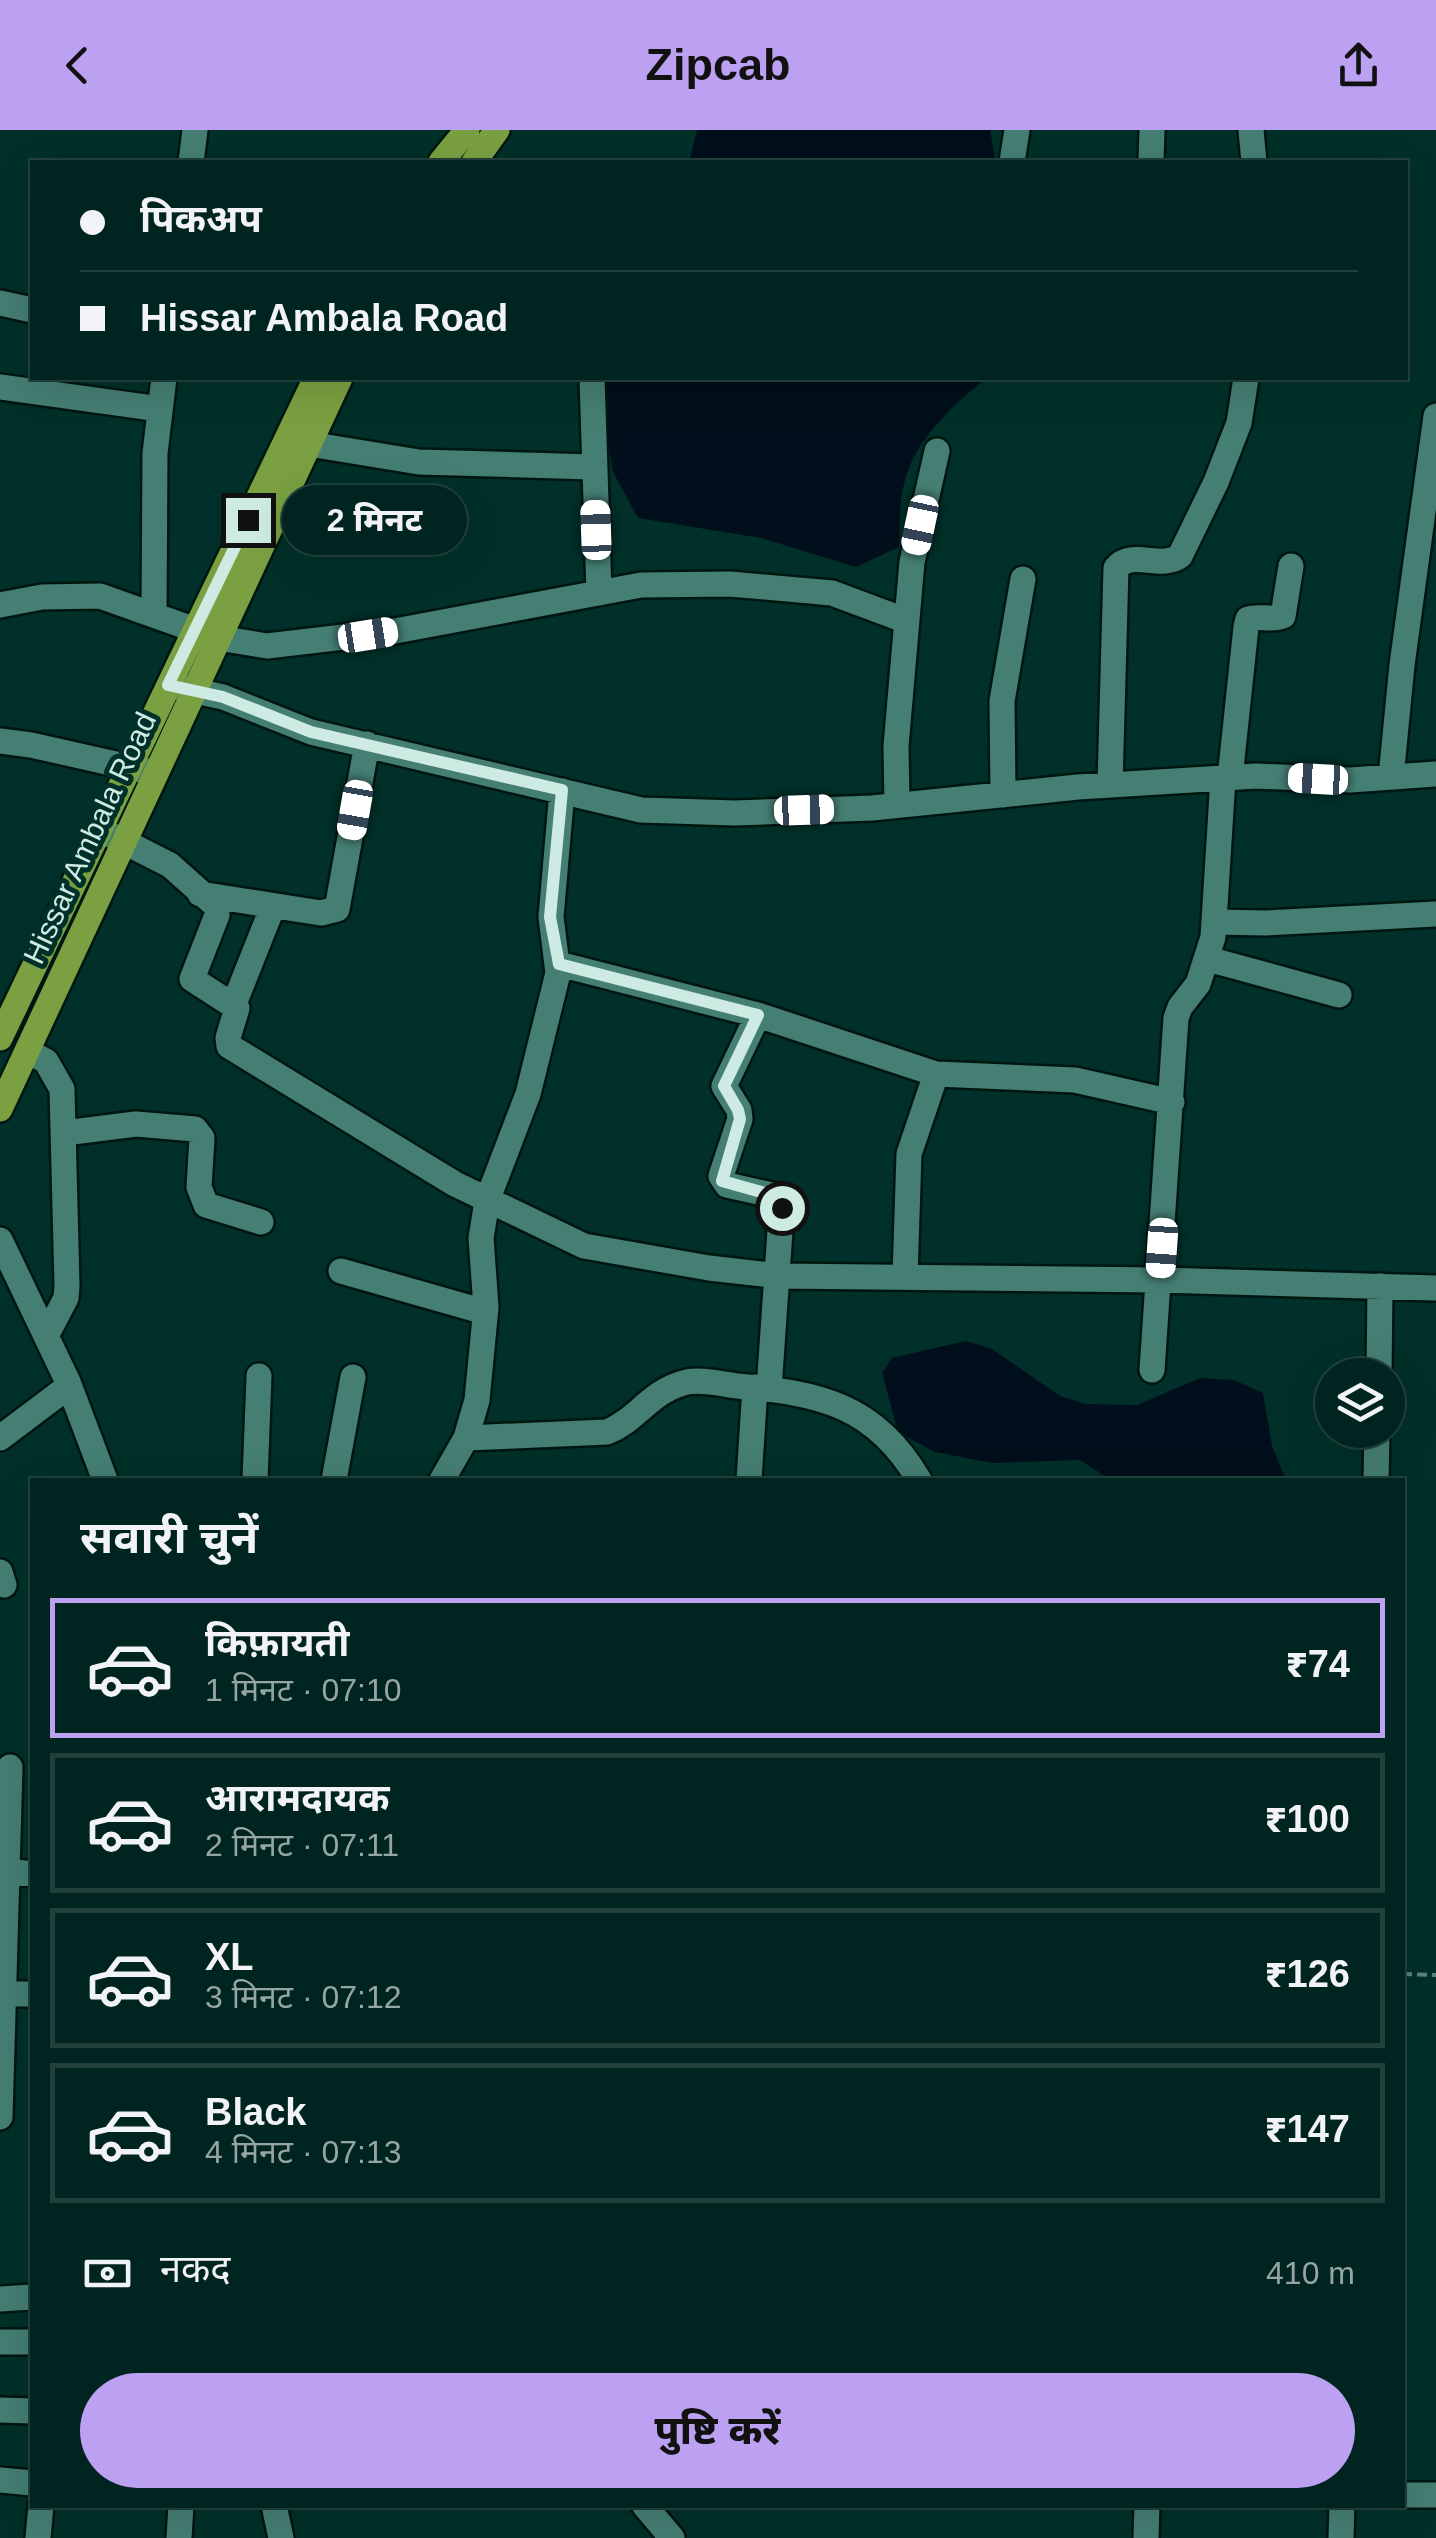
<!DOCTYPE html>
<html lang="hi">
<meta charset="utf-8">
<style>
:root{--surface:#00241f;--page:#0e302c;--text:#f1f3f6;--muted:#95a4a4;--line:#22413d;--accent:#bca0f2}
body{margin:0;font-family:Arial,"Noto Sans Devanagari",sans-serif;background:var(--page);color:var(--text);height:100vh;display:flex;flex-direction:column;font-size:38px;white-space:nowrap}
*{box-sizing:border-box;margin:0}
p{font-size:32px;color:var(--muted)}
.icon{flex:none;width:55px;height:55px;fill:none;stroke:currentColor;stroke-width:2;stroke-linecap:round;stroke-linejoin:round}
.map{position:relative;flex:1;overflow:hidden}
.details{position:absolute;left:30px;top:1348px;width:1375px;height:1030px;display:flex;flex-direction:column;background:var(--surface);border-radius:0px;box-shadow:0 10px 40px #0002,0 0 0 2px var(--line)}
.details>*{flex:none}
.banner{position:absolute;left:30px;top:30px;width:1378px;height:220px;border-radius:0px;box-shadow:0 10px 40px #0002,0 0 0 2px var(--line);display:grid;align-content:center;height:220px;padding:0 50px;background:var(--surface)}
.buttons{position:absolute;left:1315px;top:1228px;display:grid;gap:20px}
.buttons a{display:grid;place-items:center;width:90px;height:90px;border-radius:50%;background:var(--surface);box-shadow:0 10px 40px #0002,0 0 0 2px var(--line);font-size:50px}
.end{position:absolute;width:45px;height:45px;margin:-22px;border:12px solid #cdeae3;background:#111;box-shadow:0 0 0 5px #111}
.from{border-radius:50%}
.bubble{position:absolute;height:70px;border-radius:35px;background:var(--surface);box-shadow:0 10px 40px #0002,0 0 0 2px var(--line);font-size:32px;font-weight:800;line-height:70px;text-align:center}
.car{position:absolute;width:30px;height:60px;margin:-30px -15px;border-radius:12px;box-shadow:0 0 8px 2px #0007;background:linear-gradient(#fff 24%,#345 0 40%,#fff 0 76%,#345 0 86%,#fff 0)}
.banner b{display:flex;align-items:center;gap:35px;height:95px;font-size:38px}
.banner b+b{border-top:2px solid var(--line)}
.banner i{width:25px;height:25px;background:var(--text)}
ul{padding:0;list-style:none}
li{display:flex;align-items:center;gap:30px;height:140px;margin:0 20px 15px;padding:0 30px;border:5px solid var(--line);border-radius:0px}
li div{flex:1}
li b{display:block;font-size:38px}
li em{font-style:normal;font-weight:800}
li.on{border-color:var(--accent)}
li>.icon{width:90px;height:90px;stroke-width:1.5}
h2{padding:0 50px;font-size:45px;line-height:120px}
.pay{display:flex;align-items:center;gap:25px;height:110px;padding:0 50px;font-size:38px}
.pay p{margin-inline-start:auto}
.button{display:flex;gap:20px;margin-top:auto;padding:20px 50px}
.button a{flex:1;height:115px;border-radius:60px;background:var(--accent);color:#111;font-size:40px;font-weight:800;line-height:115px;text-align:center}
header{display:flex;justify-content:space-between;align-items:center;height:130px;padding:0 50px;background:var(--accent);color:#111;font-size:45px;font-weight:800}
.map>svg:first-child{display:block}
</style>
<header><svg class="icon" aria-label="back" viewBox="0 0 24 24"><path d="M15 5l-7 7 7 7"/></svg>Zipcab<svg class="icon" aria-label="share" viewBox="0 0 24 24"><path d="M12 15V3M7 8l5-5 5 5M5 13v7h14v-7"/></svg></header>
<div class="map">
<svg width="1436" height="2408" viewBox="0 0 1436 2408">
<rect width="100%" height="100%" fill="#003029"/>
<path fill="#000f1b" d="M697 0H990L996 32H689Z
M604 248H985L986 249C953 274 913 312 904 354 899 374 900 397 899 417L856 437 761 408 638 388 613 342 603 279Z
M966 1211 992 1219 1060 1266 1085 1274 1137 1275 1200 1248 1234 1250 1263 1263 1272 1316 1286 1350H1111L1080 1330 993 1333 935 1322 898 1302 882 1243 892 1228Z"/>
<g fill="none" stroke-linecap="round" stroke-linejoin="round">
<g stroke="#001611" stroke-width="30">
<path id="minor" d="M1251 0 1254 32
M191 32 195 0
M1012 32 1017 0
M1151 32 1152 0
M0 173 32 180
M592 248 599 463
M0 257 160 279
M309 314 419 332 594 337
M0 475 42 467 100 466 218 508 267 516 395 501 641 455 730 454 832 463 907 491
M154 484 155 323 164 248
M173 556 223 567 311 602 641 680 735 683 872 678 1078 657 1256 646 1350 650 1436 644
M0 611 31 615 151 642
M1391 647 1402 535 1436 286
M1230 648 1246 497 1248 489C1260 485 1271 491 1283 486L1291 436
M1110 655 1116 438C1132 419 1161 440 1180 426L1216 352 1239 293 1246 248
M1003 665 1002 571 1023 449
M897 675 896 616 912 432 937 321
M99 699 170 735 216 776 217 785 192 849 237 878 228 908 229 916 455 1054 584 1116 709 1138 779 1146 1160 1150 1436 1158
M200 764 321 783 337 779 367 614
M1214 792 1266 793 1436 784
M1208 829 1339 865
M559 834 758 885 936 944 1075 950 1172 972
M234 874 273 776
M758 885 724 956 739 980 740 989 721 1046 727 1055 776 1066 782 1072 769 1259
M27 921 46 931 62 959 67 1156 66 1168 46 1206
M64 1003 136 994 195 999 202 1008 199 1057 206 1075 261 1092
M0 1110 68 1252 105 1350
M341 1141 485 1182
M905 1146 909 1024 936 944
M1152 1240 1176 888 1180 877 1198 854 1213 807 1223 648
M1379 1245 1380 1156
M0 1308 69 1256
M466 1308 607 1302C637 1290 649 1263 683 1253 699 1248 721 1254 737 1256 818 1263 875 1274 919 1350
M255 1350 259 1246
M334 1350 353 1247
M442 1350 466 1308 477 1270 486 1177 481 1108 487 1071 528 964 558 843 551 787 562 661
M749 1350 755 1257
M1376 1350 1377 1300
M0 1442 4 1455
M7 1741 32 1744
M0 1864H32
M0 1987 10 1637
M0 2169 32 2167
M0 2212H32
M0 2280 32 2281
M0 2350 32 2353
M1402 2365H1436
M274 2375 281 2408
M644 2375 672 2408
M38 2408 41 2375
M179 2408 181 2375
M1146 2408 1147 2375
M1341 2408 1342 2375"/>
</g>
<g stroke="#001611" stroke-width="30">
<path id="major" d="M441 32 467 0
M474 32 497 0
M0 908 316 248
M0 979 340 248"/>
</g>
<path stroke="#5b837c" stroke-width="4" stroke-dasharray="10 5" stroke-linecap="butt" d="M1402 1844 1436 1845"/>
<use href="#minor" stroke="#457e73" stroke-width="25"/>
<use href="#major" stroke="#7aa041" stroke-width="25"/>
</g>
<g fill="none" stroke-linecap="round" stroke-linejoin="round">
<path stroke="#cdeae3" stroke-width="12" d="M248 390 168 555 223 567 311 602 562 660 550 787 559 834 758 885 724 956 738 980 740 989 722 1051 776 1066 782 1072V1078"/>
</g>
<g text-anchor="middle" stroke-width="10" stroke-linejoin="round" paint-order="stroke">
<g font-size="30" fill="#cdeae3" stroke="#003029">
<text transform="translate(90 708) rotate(-65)" y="10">Hissar Ambala Road</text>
</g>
</g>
</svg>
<div class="buttons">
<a><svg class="icon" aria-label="layers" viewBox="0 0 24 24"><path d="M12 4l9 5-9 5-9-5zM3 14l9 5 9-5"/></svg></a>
</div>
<i class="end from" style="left:782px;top:1078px"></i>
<i class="end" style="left:248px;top:390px"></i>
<div class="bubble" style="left:282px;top:355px;width:185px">2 मिनट</div>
<i class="car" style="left:920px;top:395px;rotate:192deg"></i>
<i class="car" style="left:596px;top:400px;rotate:358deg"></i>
<i class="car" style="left:368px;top:505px;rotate:81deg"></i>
<i class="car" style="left:1318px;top:649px;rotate:273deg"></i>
<i class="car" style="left:355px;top:680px;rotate:190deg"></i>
<i class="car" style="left:804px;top:680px;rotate:88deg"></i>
<i class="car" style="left:1162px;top:1118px;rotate:184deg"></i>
<div class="banner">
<b><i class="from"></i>पिकअप</b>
<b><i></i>Hissar Ambala Road</b>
</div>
<section class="details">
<h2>सवारी चुनें</h2>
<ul>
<li class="on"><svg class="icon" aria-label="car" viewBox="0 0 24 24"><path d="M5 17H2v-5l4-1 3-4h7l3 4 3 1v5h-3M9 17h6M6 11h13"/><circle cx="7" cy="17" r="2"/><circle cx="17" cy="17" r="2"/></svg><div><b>किफ़ायती</b><p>1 मिनट · 07:10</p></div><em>₹74</em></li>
<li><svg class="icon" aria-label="car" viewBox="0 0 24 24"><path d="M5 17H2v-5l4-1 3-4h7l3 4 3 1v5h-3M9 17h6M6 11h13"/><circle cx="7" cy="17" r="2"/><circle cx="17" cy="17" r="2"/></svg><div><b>आरामदायक</b><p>2 मिनट · 07:11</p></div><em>₹100</em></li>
<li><svg class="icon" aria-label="car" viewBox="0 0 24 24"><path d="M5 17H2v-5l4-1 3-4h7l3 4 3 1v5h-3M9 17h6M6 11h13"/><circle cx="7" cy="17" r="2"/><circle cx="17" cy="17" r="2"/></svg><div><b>XL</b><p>3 मिनट · 07:12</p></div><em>₹126</em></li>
<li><svg class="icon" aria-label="car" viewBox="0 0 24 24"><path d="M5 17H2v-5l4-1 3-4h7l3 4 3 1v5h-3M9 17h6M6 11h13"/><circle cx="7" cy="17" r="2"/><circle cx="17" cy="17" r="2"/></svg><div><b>Black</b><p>4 मिनट · 07:13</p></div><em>₹147</em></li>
</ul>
<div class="pay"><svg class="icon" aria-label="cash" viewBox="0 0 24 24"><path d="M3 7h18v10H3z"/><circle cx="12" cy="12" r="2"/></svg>नकद<p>410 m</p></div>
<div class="button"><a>पुष्टि करें</a></div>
</section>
</div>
